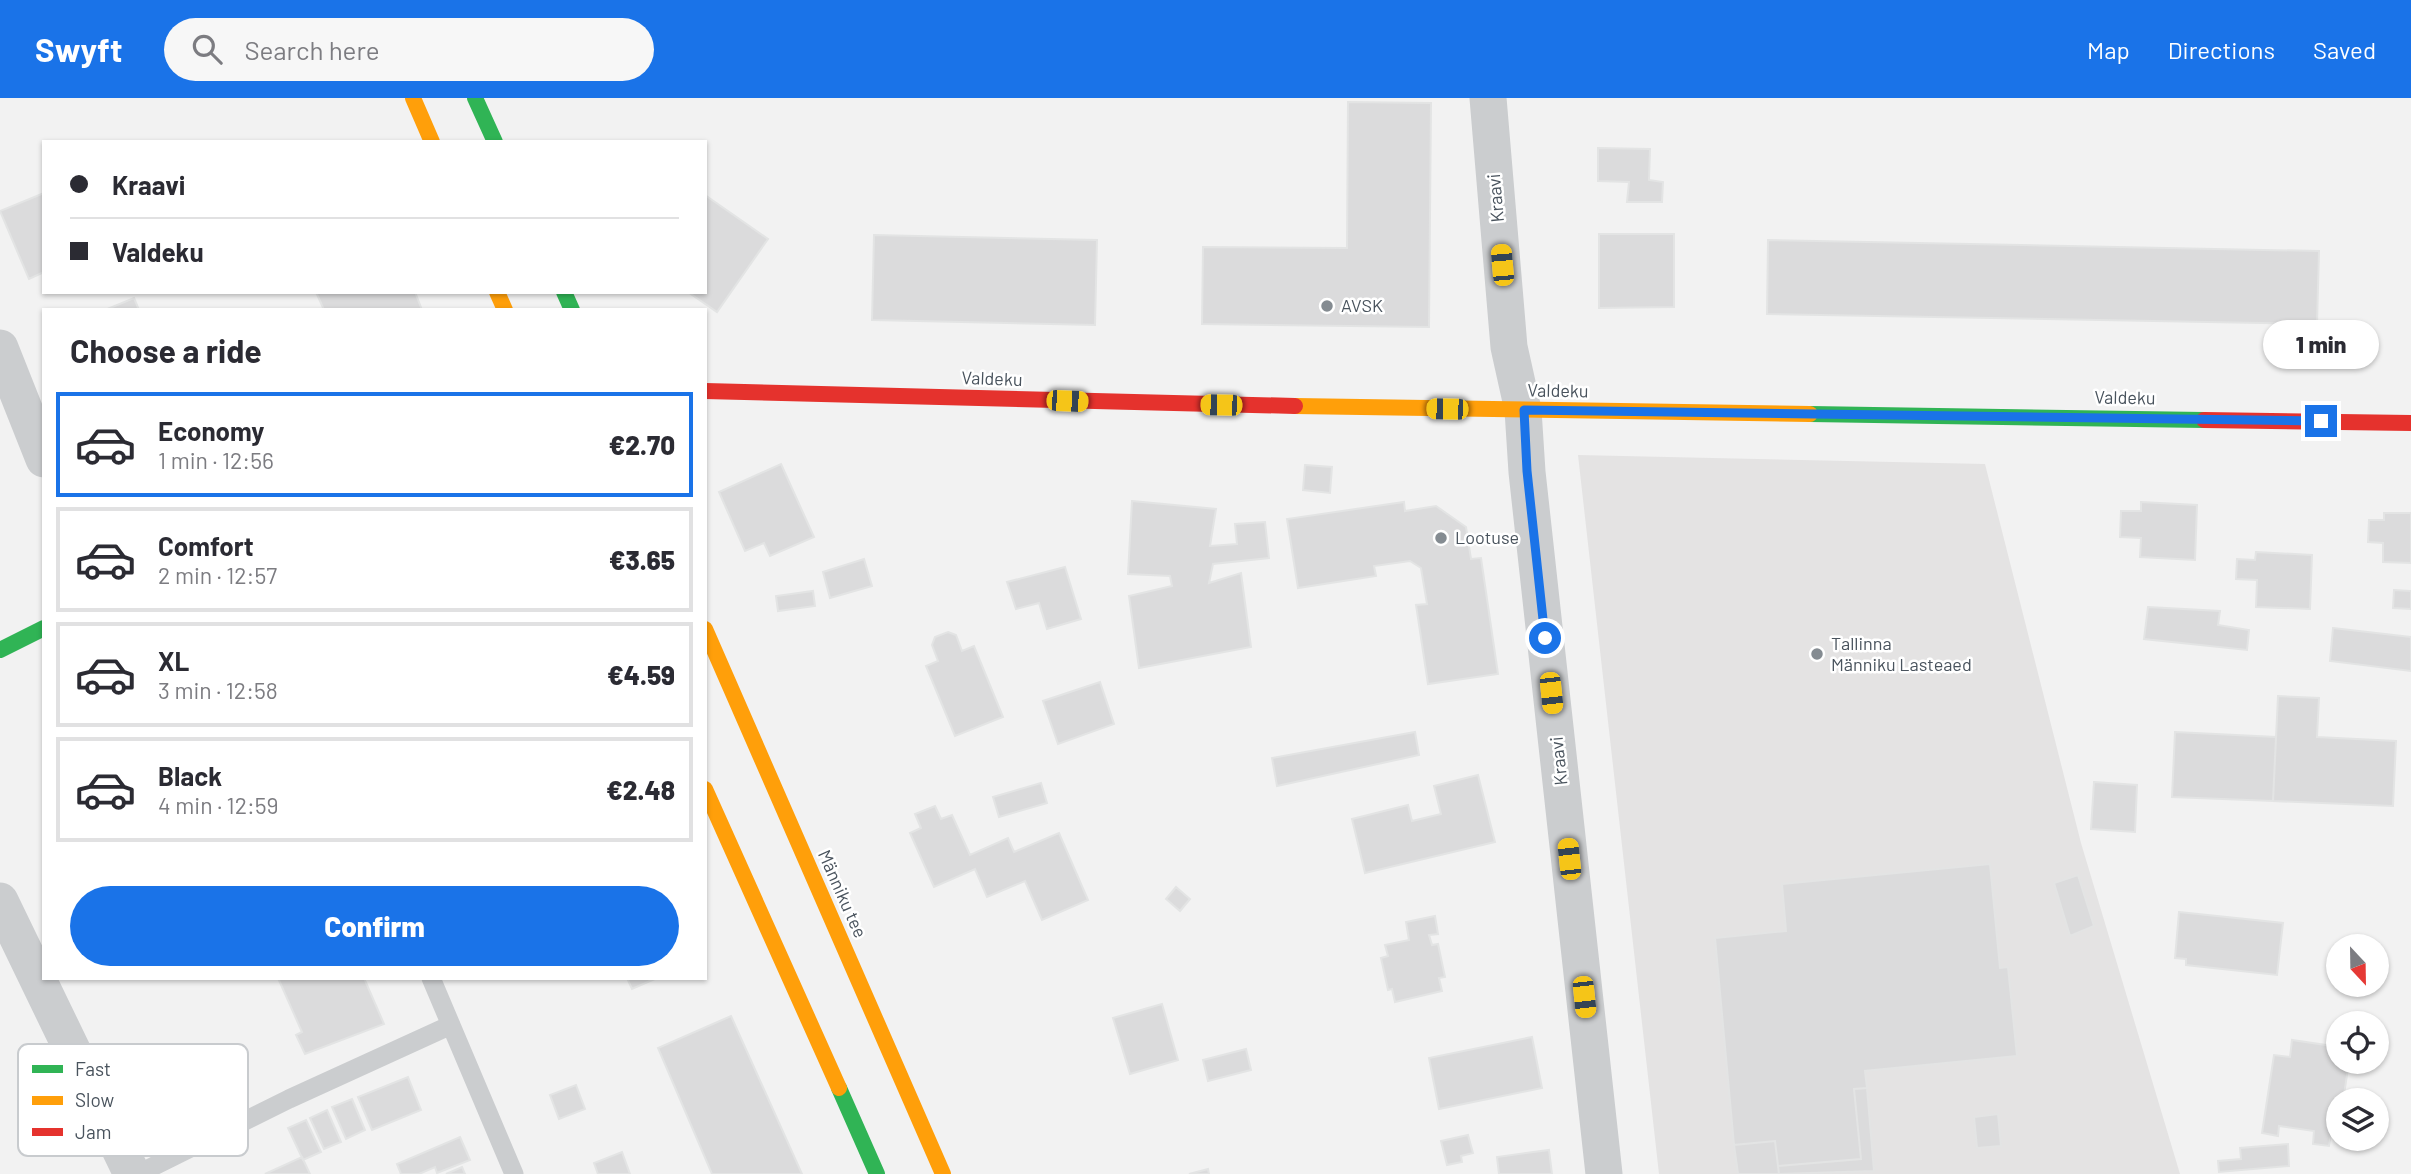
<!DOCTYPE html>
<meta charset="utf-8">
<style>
:root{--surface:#fff;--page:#f7f7f7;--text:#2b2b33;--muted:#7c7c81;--line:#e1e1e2;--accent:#1a73e8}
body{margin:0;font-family:Barlow,sans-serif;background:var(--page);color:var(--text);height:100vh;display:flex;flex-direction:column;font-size:26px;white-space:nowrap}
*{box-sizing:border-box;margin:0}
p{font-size:23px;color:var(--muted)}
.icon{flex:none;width:38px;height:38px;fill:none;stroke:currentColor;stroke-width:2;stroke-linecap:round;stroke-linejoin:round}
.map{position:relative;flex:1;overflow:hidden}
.side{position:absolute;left:42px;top:210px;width:665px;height:672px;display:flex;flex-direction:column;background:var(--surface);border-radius:0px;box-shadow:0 2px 5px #0004}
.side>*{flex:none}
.banner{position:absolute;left:42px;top:42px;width:665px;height:154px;border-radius:0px;box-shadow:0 2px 5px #0004;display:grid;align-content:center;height:154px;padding:0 28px;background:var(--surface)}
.needle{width:46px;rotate:158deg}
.fabs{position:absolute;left:2326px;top:836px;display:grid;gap:14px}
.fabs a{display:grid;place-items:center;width:63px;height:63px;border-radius:50%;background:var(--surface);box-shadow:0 2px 5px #0004;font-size:35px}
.end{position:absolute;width:32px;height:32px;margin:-16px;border:9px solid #1a73e8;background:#fff;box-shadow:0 0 0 4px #fff}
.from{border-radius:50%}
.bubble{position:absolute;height:49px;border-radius:24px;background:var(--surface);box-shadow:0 2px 5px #0004;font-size:23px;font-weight:800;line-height:49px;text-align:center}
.car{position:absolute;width:21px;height:42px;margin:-21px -10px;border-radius:9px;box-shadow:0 0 5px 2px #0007;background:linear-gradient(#f5c518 24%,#345 0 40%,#f5c518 0 76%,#345 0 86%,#f5c518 0)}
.banner b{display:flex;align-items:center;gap:24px;height:66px;font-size:26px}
.banner b+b{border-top:2px solid var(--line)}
.banner i{width:18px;height:18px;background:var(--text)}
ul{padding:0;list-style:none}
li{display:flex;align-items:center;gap:21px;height:105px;margin:0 14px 10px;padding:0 14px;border:4px solid var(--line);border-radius:0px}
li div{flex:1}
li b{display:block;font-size:26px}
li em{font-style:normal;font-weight:800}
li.on{border-color:var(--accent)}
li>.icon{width:63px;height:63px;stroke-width:1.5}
h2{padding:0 28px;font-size:32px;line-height:84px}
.action{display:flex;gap:14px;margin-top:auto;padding:14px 28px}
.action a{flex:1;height:80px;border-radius:42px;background:var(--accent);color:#fff;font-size:28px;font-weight:800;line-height:80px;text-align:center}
header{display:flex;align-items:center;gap:42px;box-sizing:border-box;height:98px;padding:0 35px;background:var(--accent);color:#fff}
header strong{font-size:33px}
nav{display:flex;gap:38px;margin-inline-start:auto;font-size:24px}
.search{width:490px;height:63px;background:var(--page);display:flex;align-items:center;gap:18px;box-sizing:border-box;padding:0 24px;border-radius:38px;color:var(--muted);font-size:26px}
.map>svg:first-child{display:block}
</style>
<header>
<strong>Swyft</strong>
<div class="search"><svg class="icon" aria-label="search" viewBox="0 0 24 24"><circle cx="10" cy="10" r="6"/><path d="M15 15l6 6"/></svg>Search here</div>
<nav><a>Map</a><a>Directions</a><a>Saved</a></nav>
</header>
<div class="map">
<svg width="2411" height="1076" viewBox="0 0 2411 1076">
<rect width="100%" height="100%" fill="#f2f2f2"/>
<path fill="#e4e3e3" d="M1578 357 1985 366 2081 745 2180 1076H1659Z"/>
<path fill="#dbdbdc" stroke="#e3e4e4" stroke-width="2" d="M1348 4 1431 5 1429 229 1202 226 1203 149 1347 150Z
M1598 50 1650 51 1649 82 1663 84 1662 104H1627L1629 84 1598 83Z
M44 95V174L29 181 0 113Z
M705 97 768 141 717 214 688 194H705Z
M1599 136H1674V209L1599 210Z
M874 137 1097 142 1095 227 872 222Z
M1768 142 2319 153 2317 226 1767 216Z
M316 194H415L422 212H324Z
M134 200 139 212H105Z
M781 366 814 439 770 458 764 445 745 453 719 394Z
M1305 367 1332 369 1330 395 1303 392Z
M1132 403 1216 411 1210 448 1237 446 1235 426 1265 424 1269 460 1213 466 1209 485 1241 475 1251 549 1139 570 1129 498 1172 488 1170 478 1128 476Z
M1404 404 1405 413 1436 408 1466 429 1471 461 1481 460 1498 576 1428 586 1416 507 1427 506 1421 470 1410 463 1374 468 1376 478 1298 490 1287 421Z
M2141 404 2197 407 2195 462 2140 459 2141 440 2120 439 2121 413H2141Z
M2384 415H2411V465L2383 464V445L2368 444 2369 422H2384Z
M2256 454 2312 457 2310 511 2256 509 2257 482 2236 481 2237 461 2255 462Z
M864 461 872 488 830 500 823 474Z
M1065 469 1081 521 1047 531 1039 505 1016 511 1007 484Z
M2394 492 2411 493V511L2393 510Z
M813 493 815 508 778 513 776 498Z
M2148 509 2220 513 2218 527 2249 532 2247 552 2144 541Z
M2333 530 2411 539V573L2330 563Z
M948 534 956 537 962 553 974 548 1003 619 955 638 926 568 938 563 932 547 935 539Z
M1100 584 1114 626 1058 646 1043 603Z
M2278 598 2319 600 2317 639 2396 643 2393 708 2273 703Z
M1415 634 1419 657 1277 688 1272 660Z
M2175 634 2276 639 2273 703 2172 699Z
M1478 677 1495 744 1365 775 1352 721 1408 707 1412 723 1441 716 1434 688Z
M2094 684 2137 687 2135 734 2091 731Z
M1041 685 1047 705 999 719 993 699Z
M935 708 941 721 952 717 970 757 1008 740 1014 754 1059 735 1088 802 1042 822 1025 783 987 799 975 771 934 789 910 735 921 730 915 716Z
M1990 766 2000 870 2008 869 2017 958 1865 973 1867 990 1854 991 1861 1061 1778 1068 1775 1043 1734 1047 1715 840 1786 833 1782 786Z
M2078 777 2094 828 2070 838 2054 785Z
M1176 789 1190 801 1180 813 1166 801Z
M2179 814 2283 825 2277 877 2186 867V861L2175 860Z
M1435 818 1438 836 1429 837 1432 847 1438 846 1445 879 1439 880 1442 893 1395 904 1392 891 1388 892 1381 860 1388 858 1385 847 1409 842 1406 824Z
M278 880H364L384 926 305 956 296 937 302 934Z
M627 880H657L632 891Z
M1162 906 1178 962 1130 976 1113 920Z
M731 918 802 1076H712L658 950Z
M2335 937 2338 938V964H2349L2343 1003H2338V1037L2331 1036 2329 1048 2313 1046 2314 1033 2279 1028 2278 1038 2262 1035 2274 957 2290 959 2292 942 2333 948Z
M1532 939 1542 990 1439 1011 1429 960Z
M1246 951 1251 972 1208 983 1203 962Z
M408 979 421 1012 372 1032 358 999Z
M576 987 585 1011 559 1021 550 997Z
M1867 990 1874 1073 1779 1076 1778 1068 1861 1061 1854 991Z
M352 1001 365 1032 346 1041 332 1009Z
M327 1012 341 1044 324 1051 310 1020Z
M1998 1016 2001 1048 1977 1050 1974 1019Z
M306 1022 321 1054 303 1062 288 1030Z
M1468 1037 1473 1055 1461 1058 1462 1064 1447 1067 1441 1043Z
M460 1039 470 1062 437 1075 435 1069 419 1076H401L397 1066Z
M1775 1043 1779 1076H1738L1734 1047Z
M2288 1046 2289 1068 2219 1074 2218 1063 2241 1061 2240 1050Z
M1549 1052 1552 1076H1499L1497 1059Z
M622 1054 630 1076H598L594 1065Z
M302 1059 310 1076H265Z
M462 1069 465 1076H446Z
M1208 1071 1209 1076H1189Z"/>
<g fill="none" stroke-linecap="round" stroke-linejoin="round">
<path stroke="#cbcdcf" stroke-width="19" d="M431 880 514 1076
M138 1076 289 1001 451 927"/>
<path stroke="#cbcdcf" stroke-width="37" d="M1488 0 1509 249 1523 312 1527 374 1604 1076
M0 250 44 361
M0 803 132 1076"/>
<path stroke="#30b455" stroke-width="16" d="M475 0 495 44
M564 194 572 212
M1810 316 2204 322
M0 552 44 530
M839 990 877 1076"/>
<path stroke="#ff9f0a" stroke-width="16" d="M413 0 432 44
M497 194 505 212
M1295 308 1810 316
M705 531 943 1076
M705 691 839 990"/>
<path stroke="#e5322d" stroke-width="16" d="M705 293 1295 308
M2204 322 2411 325"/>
</g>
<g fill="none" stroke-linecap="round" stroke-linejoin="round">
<path stroke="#1a73e8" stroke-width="9" d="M1545 540 1527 373 1524 312 2321 323"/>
</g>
<g fill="#848b91" stroke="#fff" stroke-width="2.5">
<circle cx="1327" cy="208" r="7"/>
<circle cx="1441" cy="440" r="7"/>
<circle cx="1817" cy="556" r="7"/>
</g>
<g text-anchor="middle" stroke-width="5" stroke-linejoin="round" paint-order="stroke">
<g font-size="18" fill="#49535d" stroke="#fff">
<text transform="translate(1496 100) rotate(-95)" y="6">Kraavi</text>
<text transform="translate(992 281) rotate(2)" y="6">Valdeku</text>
<text transform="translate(1558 293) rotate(1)" y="6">Valdeku</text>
<text transform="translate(2125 300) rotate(1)" y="6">Valdeku</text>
<text transform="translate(1559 663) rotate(-96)" y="6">Kraavi</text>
<text transform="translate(842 796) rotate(66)" y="6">Männiku tee</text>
</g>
<g font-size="18" fill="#49535d" stroke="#fff" text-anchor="start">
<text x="1341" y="214">AVSK</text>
<text x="1455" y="446">Lootuse</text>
<text x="1831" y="552">Tallinna<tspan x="1831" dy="21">Männiku Lasteaed</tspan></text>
</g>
</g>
<rect x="18" y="946" width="230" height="112" rx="10" fill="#fff" stroke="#c8cbce" stroke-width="2"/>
<rect x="32" y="967" width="31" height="8" fill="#30b455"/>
<rect x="32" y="998" width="31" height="9" fill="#ff9f0a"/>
<rect x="32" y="1030" width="31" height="8" fill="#e5322d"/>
<g font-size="19" fill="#49535d">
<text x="75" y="978">Fast</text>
<text x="75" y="1009">Slow</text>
<text x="75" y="1041">Jam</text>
</g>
</svg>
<div class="fabs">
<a><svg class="needle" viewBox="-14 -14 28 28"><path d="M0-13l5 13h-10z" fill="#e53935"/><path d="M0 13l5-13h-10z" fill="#7c7c81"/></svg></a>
<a><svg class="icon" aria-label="locate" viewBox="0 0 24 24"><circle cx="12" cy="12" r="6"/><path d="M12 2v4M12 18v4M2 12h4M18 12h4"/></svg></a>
<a><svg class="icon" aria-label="layers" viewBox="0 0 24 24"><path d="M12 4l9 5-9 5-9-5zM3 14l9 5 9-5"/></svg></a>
</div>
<i class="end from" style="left:1545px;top:540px"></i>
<i class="end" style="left:2321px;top:323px"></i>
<div class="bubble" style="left:2263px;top:222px;width:116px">1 min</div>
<i class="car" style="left:1502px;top:167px;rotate:355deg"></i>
<i class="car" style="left:1067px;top:303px;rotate:92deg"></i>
<i class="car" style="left:1221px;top:307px;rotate:271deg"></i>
<i class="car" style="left:1447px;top:311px;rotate:271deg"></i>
<i class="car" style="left:1551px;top:595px;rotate:174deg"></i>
<i class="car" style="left:1569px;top:761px;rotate:354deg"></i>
<i class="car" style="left:1584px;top:899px;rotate:174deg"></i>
<div class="banner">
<b><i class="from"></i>Kraavi</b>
<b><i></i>Valdeku</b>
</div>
<section class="side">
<h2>Choose a ride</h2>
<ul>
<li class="on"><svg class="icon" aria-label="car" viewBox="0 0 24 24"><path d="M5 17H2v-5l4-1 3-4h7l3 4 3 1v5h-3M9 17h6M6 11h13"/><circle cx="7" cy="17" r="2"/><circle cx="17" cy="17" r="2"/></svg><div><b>Economy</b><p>1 min · 12:56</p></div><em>€2.70</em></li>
<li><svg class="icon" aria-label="car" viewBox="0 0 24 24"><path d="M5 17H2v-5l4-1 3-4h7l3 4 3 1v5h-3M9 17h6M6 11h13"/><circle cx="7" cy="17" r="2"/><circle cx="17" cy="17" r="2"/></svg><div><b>Comfort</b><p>2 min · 12:57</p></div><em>€3.65</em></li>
<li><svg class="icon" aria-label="car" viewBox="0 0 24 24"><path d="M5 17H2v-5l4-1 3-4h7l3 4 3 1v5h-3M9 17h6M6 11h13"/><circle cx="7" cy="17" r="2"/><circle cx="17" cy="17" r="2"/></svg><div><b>XL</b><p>3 min · 12:58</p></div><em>€4.59</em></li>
<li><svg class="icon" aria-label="car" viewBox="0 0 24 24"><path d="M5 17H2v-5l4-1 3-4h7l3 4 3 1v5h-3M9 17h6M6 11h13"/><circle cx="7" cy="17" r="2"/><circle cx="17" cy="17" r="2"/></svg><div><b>Black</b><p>4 min · 12:59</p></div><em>€2.48</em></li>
</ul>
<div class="action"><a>Confirm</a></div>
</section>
</div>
